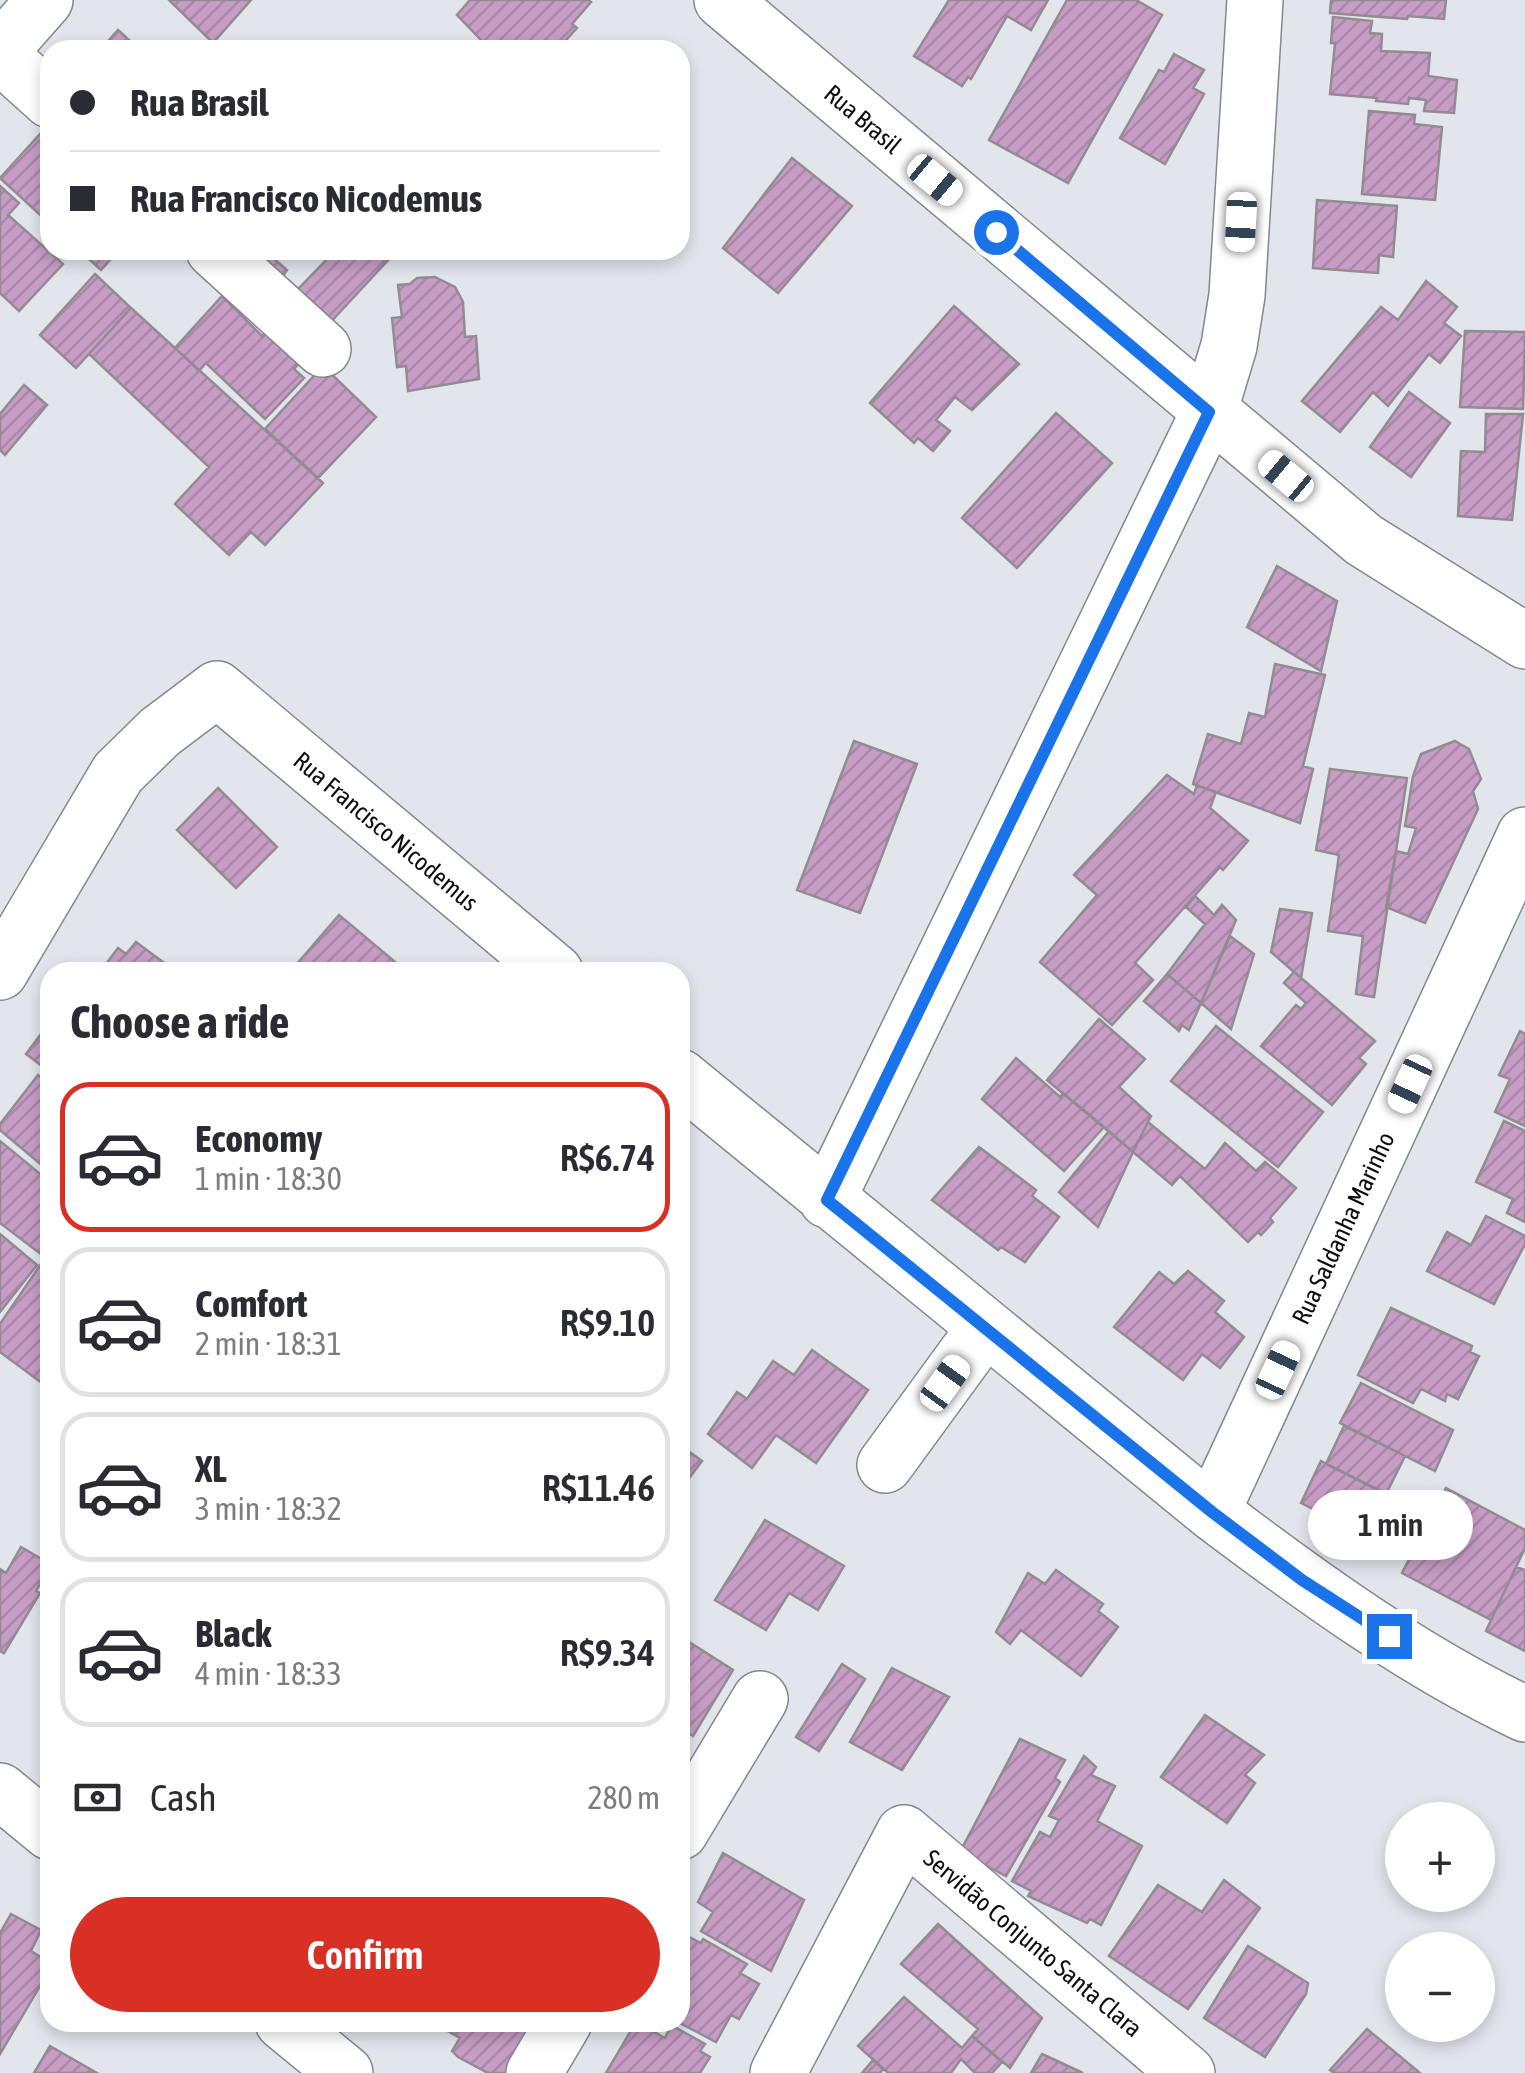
<!DOCTYPE html>
<meta charset="utf-8">
<style>
:root{--surface:#fff;--page:#f2f2f3;--text:#2b2b33;--muted:#7c7c81;--line:#e1e1e2;--accent:#d93025}
body{margin:0;font-family:"Asap Condensed",sans-serif;background:var(--page);color:var(--text);height:100vh;display:flex;flex-direction:column;font-size:38px;white-space:nowrap}
*{box-sizing:border-box;margin:0}
p{font-size:32px;color:var(--muted)}
.icon{flex:none;width:55px;height:55px;fill:none;stroke:currentColor;stroke-width:2;stroke-linecap:round;stroke-linejoin:round}
.map{position:relative;flex:1;overflow:hidden}
.side{position:absolute;left:40px;top:962px;width:650px;height:1070px;display:flex;flex-direction:column;background:var(--surface);border-radius:30px;box-shadow:0 5px 15px #0003}
.side>*{flex:none}
.guide{position:absolute;left:40px;top:40px;width:650px;height:220px;border-radius:30px;box-shadow:0 5px 15px #0003;display:grid;align-content:center;height:220px;padding:0 30px;background:var(--surface)}
.controls{position:absolute;left:1385px;top:1802px;display:grid;gap:20px}
.controls a{display:grid;place-items:center;width:110px;height:110px;border-radius:50%;background:var(--surface);box-shadow:0 5px 15px #0003;font-size:50px}
.end{position:absolute;width:45px;height:45px;margin:-22px;border:12px solid #1a73e8;background:#fff;box-shadow:0 0 0 5px #fff}
.from{border-radius:50%}
.bubble{position:absolute;height:70px;border-radius:35px;background:var(--surface);box-shadow:0 5px 15px #0003;font-size:32px;font-weight:600;line-height:70px;text-align:center}
.car{position:absolute;width:30px;height:60px;margin:-30px -15px;border-radius:12px;box-shadow:0 0 8px 2px #0007;background:linear-gradient(#fff 24%,#345 0 40%,#fff 0 76%,#345 0 86%,#fff 0)}
.guide b{display:flex;align-items:center;gap:35px;height:95px;font-size:38px}
.guide b+b{border-top:2px solid var(--line)}
.guide i{width:25px;height:25px;background:var(--text)}
ul{padding:0;list-style:none}
li{display:flex;align-items:center;gap:30px;height:150px;margin:0 20px 15px;padding:0 10px;border:5px solid var(--line);border-radius:30px}
li div{flex:1}
li b{display:block;font-size:38px}
li em{font-style:normal;font-weight:600}
li.on{border-color:var(--accent)}
li>.icon{width:90px;height:90px;stroke-width:1.5}
h2{padding:0 30px;font-size:45px;line-height:120px}
.pay{display:flex;align-items:center;gap:25px;height:110px;padding:0 30px;font-size:38px}
.pay p{margin-inline-start:auto}
.action{display:flex;gap:20px;margin-top:auto;padding:20px 30px}
.action a{flex:1;height:115px;border-radius:60px;background:var(--accent);color:#fff;font-size:40px;font-weight:600;line-height:115px;text-align:center}
.map>svg:first-child{display:block}
</style>
<div class="map">
<svg width="1525" height="2073" viewBox="0 0 1525 2073">
<defs>
<pattern id="building-hatch" width="6" height="6" patternUnits="userSpaceOnUse" patternTransform="scale(2.5)"><rect width="6" height="6" fill="#c79dc6"/><path d="M-1 1l2-2M0 6l6-6M5 7l2-2" fill="none" stroke="#aa86a9"/></pattern>
</defs>
<rect width="100%" height="100%" fill="#e2e5ec"/>
<path fill="url(#building-hatch)" stroke="#928c91" stroke-width="2.5" d="M169 0H251L213 43Z
M470 0H588L591 2 572 24 577 28 557 50H475L482 41 457 15Z
M949 0H1048L1031 30 1007 16 971 79 968 77 962 86 914 56Z
M1067 0H1136L1162 15 1068 183 989 140Z
M1331 0H1446L1444 19 1408 16 1407 19 1330 13Z
M1333 17 1372 21 1370 33 1382 34 1381 51 1430 53 1428 76 1457 80 1454 113 1424 111 1426 100 1409 98 1408 104 1376 101 1377 98 1330 94 1335 43H1331Z
M118 30 140 50H100Z
M1174 54 1204 70 1193 88 1204 94 1165 164 1120 138 1159 70 1164 72Z
M1369 111 1415 115 1414 124 1442 127 1435 200 1362 194Z
M49 124 50 125V224L0 178Z
M792 158 852 206 778 293 723 248Z
M0 186 19 203 8 215 63 264 19 311 0 293Z
M1317 200 1397 206 1393 257 1379 255 1378 273 1313 268Z
M79 250H119L101 270Z
M242 250H264L287 270 283 276 298 289 334 252 332 250H381L390 258 326 327Z
M95 274 131 308 76 368 40 335Z
M435 277 455 287 463 302 465 337 476 336 479 379 408 391 406 366 397 367 392 318 402 317 398 285 410 284 417 278Z
M1426 281 1457 307 1444 323 1461 336 1440 363 1429 354 1388 406 1373 392 1340 432 1302 401 1381 307 1398 320Z
M222 296 262 336 276 322 308 353 294 369 304 378 265 419 206 363 199 371 175 348Z
M954 306 1019 364 972 410 955 397 936 420 950 431 933 451 918 438 914 443 870 403Z
M131 308 323 483 265 545 251 532 229 555 175 504 209 467 89 354Z
M1465 331 1525 332 1523 409 1460 407Z
M323 366 376 417 318 478 265 429Z
M24 385 47 405 5 455 0 450V414Z
M1409 392 1450 423 1411 477 1370 447Z
M1056 413 1112 463 1017 568 962 518Z
M1486 414H1523L1512 520 1458 516 1461 451 1485 452Z
M1277 566 1337 601 1321 671 1247 627Z
M1275 664 1325 675 1303 766 1313 769 1300 823 1193 784 1208 734 1241 744 1249 713 1265 717Z
M854 741 917 764 860 913 797 890Z
M1455 741 1469 749 1481 779 1473 791 1478 809 1425 923 1386 907 1396 851 1408 854 1416 828 1405 826 1413 776 1421 754Z
M1330 769 1407 778 1374 997 1356 994 1363 936 1328 931 1339 855 1316 850Z
M1167 775 1194 794 1197 785 1216 792 1210 808 1248 841 1223 870 1220 867 1135 963 1153 980 1112 1025 1040 962 1097 895 1074 875Z
M218 788 277 847 236 888 177 830Z
M1195 896 1214 915 1222 905 1236 920 1201 1003 1167 974 1205 924 1186 907Z
M1280 909 1312 913 1301 978 1271 952Z
M339 915 407 972H290Z
M1230 936 1254 954 1231 1029 1201 1003Z
M136 942 167 965 162 972H100L118 948 126 954Z
M1294 972 1375 1041 1359 1058 1366 1064 1332 1105 1261 1046 1296 1005 1301 1009 1306 1003 1284 983Z
M1167 974 1201 1003 1189 1030 1182 1025 1179 1031 1144 1001Z
M1099 1019 1145 1059 1119 1087 1151 1116 1133 1152 1047 1080Z
M50 1022V1072L26 1054Z
M1216 1026 1323 1112 1278 1167 1171 1081Z
M1520 1031 1525 1034V1126L1495 1112 1510 1079 1499 1075Z
M1016 1058 1060 1097 1063 1093 1104 1127 1064 1171 982 1099Z
M38 1075 50 1085V1172L0 1130V1124Z
M1504 1121 1525 1131V1222L1507 1213 1513 1199 1476 1182Z
M1148 1122 1205 1169 1225 1143 1256 1171 1265 1162 1296 1188 1270 1218 1273 1222 1261 1235 1258 1232 1248 1242 1180 1176 1172 1185 1133 1152Z
M1109 1131 1133 1152 1098 1227 1059 1192Z
M0 1141 50 1182V1261L0 1223Z
M979 1147 1036 1190 1032 1196 1059 1217 1025 1262 1001 1247 998 1250 932 1200Z
M1486 1216 1525 1236V1244L1494 1304 1427 1271 1447 1232 1471 1245Z
M0 1234 37 1265 0 1312Z
M41 1264 50 1271V1389L0 1352V1324Z
M1188 1271 1224 1301 1215 1312 1244 1337 1220 1368 1202 1354 1183 1380 1114 1327 1159 1272 1174 1284Z
M1391 1308 1472 1346 1470 1352 1479 1356 1458 1399 1447 1394 1445 1401 1421 1389 1413 1403 1358 1375Z
M812 1350 868 1390 816 1463 776 1435 752 1468 708 1434 737 1392 747 1399 773 1361 794 1375Z
M1361 1383 1453 1430 1435 1471 1340 1423Z
M1344 1426 1405 1456 1386 1494 1326 1464Z
M680 1445 702 1461 680 1490Z
M1321 1461 1407 1504 1396 1527 1387 1522 1378 1541 1301 1503Z
M1446 1488 1525 1530V1548L1491 1620 1402 1573Z
M765 1520 844 1566 818 1610 789 1593 766 1630 715 1600Z
M21 1547 50 1564V1567L36 1591 40 1593 4 1653 0 1651V1569L6 1573Z
M1516 1567 1525 1570V1651L1486 1631Z
M1056 1570 1103 1604 1098 1611 1118 1627 1081 1676 1021 1630 1010 1644 996 1632 1028 1573 1045 1584Z
M686 1640 733 1670 693 1736 680 1728V1650Z
M842 1664 865 1679 819 1751 796 1737Z
M892 1668 949 1697 902 1770 850 1742Z
M1205 1715 1264 1755 1245 1775 1255 1783 1227 1823 1161 1777Z
M1020 1739 1065 1760 1055 1778 1060 1782 1006 1876 960 1852Z
M1084 1756 1096 1767 1091 1775 1115 1786 1097 1821 1142 1846 1101 1925 1090 1919 1087 1923 1028 1896 1031 1891 1012 1881 1040 1832 1050 1837 1059 1820 1049 1816Z
M723 1853 804 1900 771 1971 701 1931 713 1912 698 1902Z
M1224 1880 1260 1908 1188 2009 1109 1956 1158 1885 1202 1912Z
M11 1914 41 1930 31 1951 50 1963V1969L0 2054V1933Z
M938 1924 1042 2018 1010 2068 972 2036 978 2029 901 1964Z
M685 1935 701 1943 703 1939 747 1964 740 1973 759 1984 739 2019 731 2015 716 2042 678 2022 680 1943Z
M1248 1946 1308 1983 1306 1994 1265 2057 1204 2018Z
M904 1997 962 2048 972 2036 1002 2062 992 2073H975L961 2059 951 2073H888L858 2046Z
M432 2022H552L523 2073H488L458 2057 452 2051 460 2038Z
M636 2022 665 2038 671 2025 705 2044 700 2051 710 2057 700 2073H606Z
M1367 2029 1420 2073H1334L1330 2070Z
M50 2046 97 2073H34Z
M1042 2054 1083 2073H1031Z
M873 2060 883 2069 880 2073H862Z"/>
<g fill="none" stroke-linecap="round" stroke-linejoin="round">
<g stroke="#84878e" stroke-width="58">
<path id="minor" d="M722 0 1364 540 1525 641
M0 51 45 0
M0 55 50 100
M214 250 323 349
M0 972 118 773 160 732 217 689 555 972
M680 1077 1212 1512C1310 1586 1413 1661 1525 1714
M827 1200 1209 412 1229 346 1237 295 1255 0
M885 1465 985 1328
M1212 1512 1525 835
M0 1791 50 1832
M680 1832 760 1699
M283 2022 345 2073
M534 2073 564 2022
M778 2073 904 1833 1187 2073"/>
</g>
<use href="#minor" stroke="#fff" stroke-width="55"/>
</g>
<g fill="none" stroke-linecap="round" stroke-linejoin="round">
<path stroke="#1a73e8" stroke-width="12" d="M996 232 1209 412 827 1200 1212 1512 1302 1580 1389 1636"/>
</g>
<g text-anchor="middle" stroke-width="8" stroke-linejoin="round" paint-order="stroke">
<g font-size="25" fill="#0b0c0e" stroke="#fff">
<text transform="translate(863 119) rotate(40)" y="9">Rua Brasil</text>
<text transform="translate(386 831) rotate(40)" y="9">Rua Francisco Nicodemus</text>
<text transform="translate(1343 1228) rotate(-65)" y="9">Rua Saldanha Marinho</text>
<text transform="translate(1033 1943) rotate(40)" y="9">Servidão Conjunto Santa Clara</text>
</g>
</g>
</svg>
<div class="controls">
<a>+</a>
<a>−</a>
</div>
<i class="end from" style="left:996px;top:232px"></i>
<i class="end" style="left:1389px;top:1636px"></i>
<div class="bubble" style="left:1308px;top:1490px;width:165px">1 min</div>
<i class="car" style="left:935px;top:180px;rotate:130deg"></i>
<i class="car" style="left:1241px;top:222px;rotate:183deg"></i>
<i class="car" style="left:1286px;top:476px;rotate:310deg"></i>
<i class="car" style="left:1410px;top:1084px;rotate:205deg"></i>
<i class="car" style="left:1278px;top:1370px;rotate:25deg"></i>
<i class="car" style="left:945px;top:1383px;rotate:36deg"></i>
<div class="guide">
<b><i class="from"></i>Rua Brasil</b>
<b><i></i>Rua Francisco Nicodemus</b>
</div>
<section class="side">
<h2>Choose a ride</h2>
<ul>
<li class="on"><svg class="icon" aria-label="car" viewBox="0 0 24 24"><path d="M5 17H2v-5l4-1 3-4h7l3 4 3 1v5h-3M9 17h6M6 11h13"/><circle cx="7" cy="17" r="2"/><circle cx="17" cy="17" r="2"/></svg><div><b>Economy</b><p>1 min · 18:30</p></div><em>R$6.74</em></li>
<li><svg class="icon" aria-label="car" viewBox="0 0 24 24"><path d="M5 17H2v-5l4-1 3-4h7l3 4 3 1v5h-3M9 17h6M6 11h13"/><circle cx="7" cy="17" r="2"/><circle cx="17" cy="17" r="2"/></svg><div><b>Comfort</b><p>2 min · 18:31</p></div><em>R$9.10</em></li>
<li><svg class="icon" aria-label="car" viewBox="0 0 24 24"><path d="M5 17H2v-5l4-1 3-4h7l3 4 3 1v5h-3M9 17h6M6 11h13"/><circle cx="7" cy="17" r="2"/><circle cx="17" cy="17" r="2"/></svg><div><b>XL</b><p>3 min · 18:32</p></div><em>R$11.46</em></li>
<li><svg class="icon" aria-label="car" viewBox="0 0 24 24"><path d="M5 17H2v-5l4-1 3-4h7l3 4 3 1v5h-3M9 17h6M6 11h13"/><circle cx="7" cy="17" r="2"/><circle cx="17" cy="17" r="2"/></svg><div><b>Black</b><p>4 min · 18:33</p></div><em>R$9.34</em></li>
</ul>
<div class="pay"><svg class="icon" aria-label="cash" viewBox="0 0 24 24"><path d="M3 7h18v10H3z"/><circle cx="12" cy="12" r="2"/></svg>Cash<p>280 m</p></div>
<div class="action"><a>Confirm</a></div>
</section>
</div>
